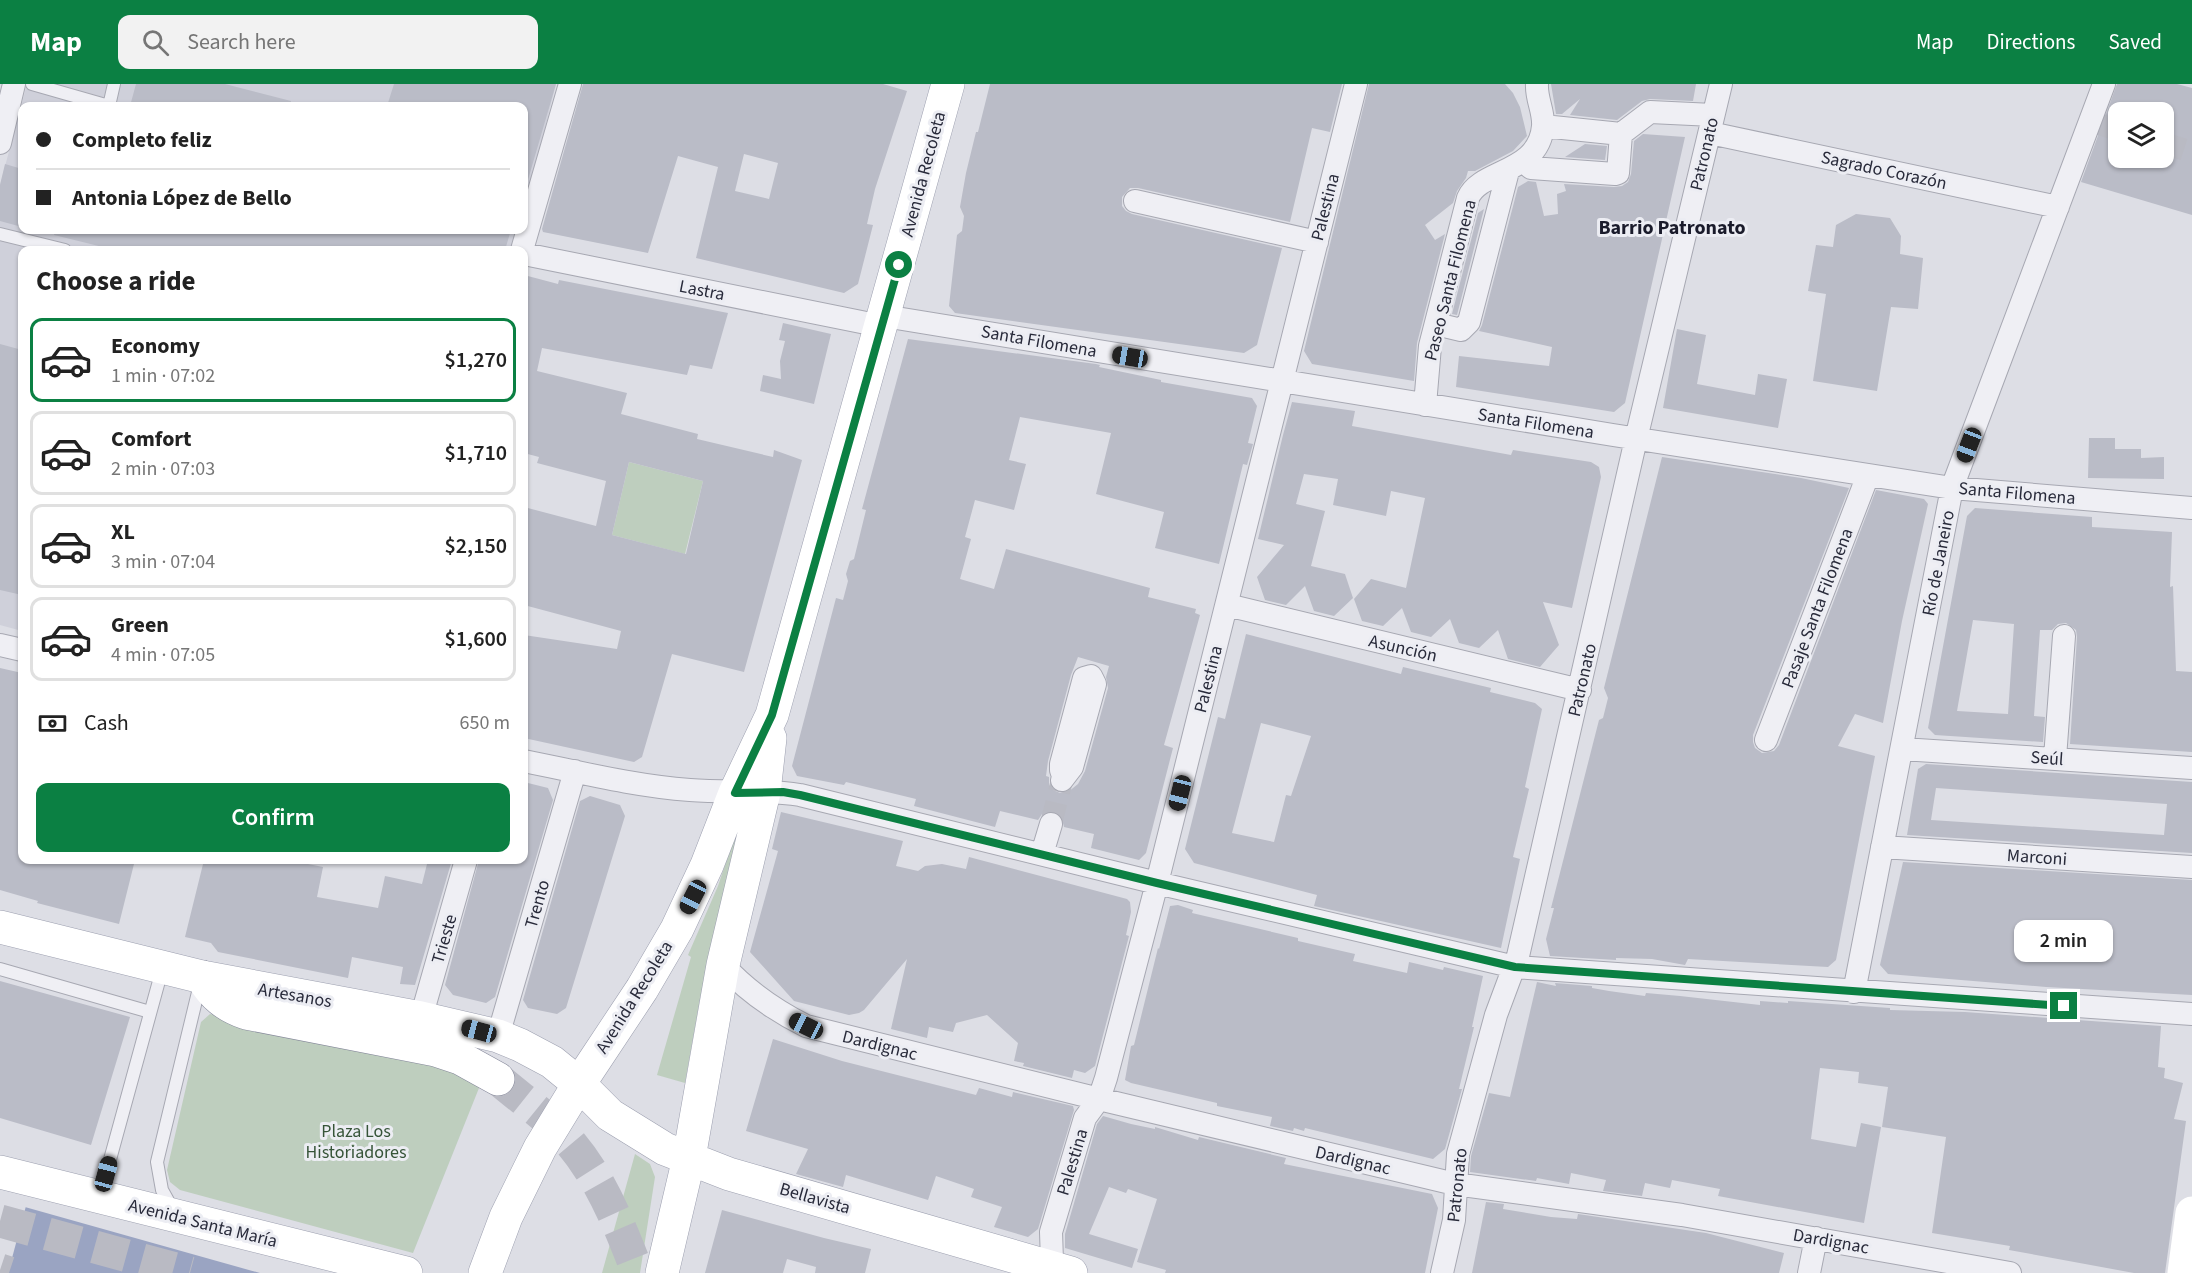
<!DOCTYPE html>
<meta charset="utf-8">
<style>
:root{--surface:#fff;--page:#f2f2f2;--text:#222;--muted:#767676;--line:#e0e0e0;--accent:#0b8043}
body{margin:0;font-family:"Source Sans 3",sans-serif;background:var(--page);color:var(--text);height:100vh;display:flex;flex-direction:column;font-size:22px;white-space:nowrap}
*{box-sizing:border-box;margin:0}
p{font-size:20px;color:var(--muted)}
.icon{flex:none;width:33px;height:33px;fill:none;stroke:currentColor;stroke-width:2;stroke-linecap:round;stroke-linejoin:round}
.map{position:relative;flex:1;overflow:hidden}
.side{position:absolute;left:18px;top:162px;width:510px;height:618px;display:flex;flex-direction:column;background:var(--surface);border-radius:12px;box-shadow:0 2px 4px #0004}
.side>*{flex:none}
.banner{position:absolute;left:18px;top:18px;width:510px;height:132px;border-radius:12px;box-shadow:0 2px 4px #0004;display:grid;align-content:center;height:132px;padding:0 18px;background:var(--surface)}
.buttons{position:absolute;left:2108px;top:18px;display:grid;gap:12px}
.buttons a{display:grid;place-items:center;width:66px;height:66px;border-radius:12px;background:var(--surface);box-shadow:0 2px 4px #0004;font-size:30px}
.end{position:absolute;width:27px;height:27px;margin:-14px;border:8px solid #0b8043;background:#fff;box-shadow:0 0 0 3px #fff}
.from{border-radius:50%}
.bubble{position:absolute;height:42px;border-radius:12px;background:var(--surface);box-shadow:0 2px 4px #0004;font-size:20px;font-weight:600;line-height:42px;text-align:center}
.car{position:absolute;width:18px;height:36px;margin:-18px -9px;border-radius:8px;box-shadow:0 0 4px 2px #0007;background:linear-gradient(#222 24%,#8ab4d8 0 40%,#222 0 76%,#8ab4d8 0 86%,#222 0)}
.banner b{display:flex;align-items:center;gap:21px;height:57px;font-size:22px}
.banner b+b{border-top:2px solid var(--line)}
.banner i{width:15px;height:15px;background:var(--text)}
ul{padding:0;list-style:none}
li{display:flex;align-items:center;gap:18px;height:84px;margin:0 12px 9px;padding:0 6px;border:3px solid var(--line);border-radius:12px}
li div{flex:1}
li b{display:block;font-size:22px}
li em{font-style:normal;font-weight:600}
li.selected{border-color:var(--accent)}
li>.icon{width:54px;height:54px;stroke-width:1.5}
h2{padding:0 18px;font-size:27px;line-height:72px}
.pay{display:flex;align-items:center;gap:15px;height:66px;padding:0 18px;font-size:22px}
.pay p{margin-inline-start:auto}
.cta{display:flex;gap:12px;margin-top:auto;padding:12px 18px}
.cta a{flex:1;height:69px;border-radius:12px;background:var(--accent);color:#fff;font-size:24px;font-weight:600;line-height:69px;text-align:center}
header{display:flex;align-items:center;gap:36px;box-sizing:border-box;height:84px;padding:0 30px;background:var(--accent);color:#fff}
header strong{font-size:28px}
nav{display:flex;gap:33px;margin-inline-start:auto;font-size:21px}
.search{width:420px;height:54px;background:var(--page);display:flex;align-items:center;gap:15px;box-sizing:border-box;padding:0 21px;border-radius:12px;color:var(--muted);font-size:22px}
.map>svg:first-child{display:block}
</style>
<header>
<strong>Map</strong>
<div class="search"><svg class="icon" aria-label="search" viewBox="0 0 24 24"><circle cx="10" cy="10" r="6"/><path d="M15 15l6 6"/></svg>Search here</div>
<nav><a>Map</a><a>Directions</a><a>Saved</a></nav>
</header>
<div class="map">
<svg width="2192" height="1189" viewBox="0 0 2192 1189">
<rect width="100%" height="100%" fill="#dddee5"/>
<path fill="#cfd0da" d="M27 0H556L524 128V22H22V146H519L514 166H22V547L0 541V101Z"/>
<path fill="#becebe" d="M629 378 703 397 685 470 612 451Z
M742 730 701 910 685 999 657 991 691 873 688 871 718 802Z
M210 930 409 971 481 999 413 1169 180 1106 170 1098 167 1086 201 938Z
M635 1070 650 1080 655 1093 640 1189H602Z"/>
<path fill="#9aa4c2" d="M0 1116 260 1189H0Z"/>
<path fill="#dddee5" d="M0 1114 26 1122 8 1189H0Z"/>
<path fill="#babcc7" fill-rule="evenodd" d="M136 0H225L291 17 290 22H130Z
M394 0H556L525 106 524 102V22H387Z
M583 0H883L907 7 875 105 867 140 873 141 858 200 844 209 696 174 718 83 678 72 648 169 543 148 542 145ZM744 70 778 79 769 115 735 107Z
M990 0H1342L1330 48 1312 44 1290 138 1138 104H1130L1122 113V122L1126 127 1132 130 1282 164 1257 261 1244 269 955 229 949 222 957 151 962 147 964 132 960 123 966 89 976 48H978Z
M1369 0H1505L1513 9 1520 23 1527 52 1513 67 1475 87H1468L1466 94 1457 107 1453 119 1425 141 1435 156 1445 150 1417 259 1414 297 1312 280 1304 267Z
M1551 0H1696L1693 17 1650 15 1642 17 1617 36 1570 31 1580 15 1562 30H1556Z
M2117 0H2177L2192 4V131L2081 98ZM2118 28H2163V74H2118Z
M1643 50 1685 53 1625 319 1614 328 1456 303 1459 272 1549 282 1552 263 1479 247 1482 241 1518 103 1528 97 1536 98 1544 132 1558 130 1557 110 1566 107 1564 100 1614 103 1622 102 1628 98 1631 90 1634 57Z
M1585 60 1607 62 1605 76 1565 73Z
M5 80 22 85V143L0 137V101Z
M1484 125 1457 231 1452 230 1478 129Z
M1856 130 1890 134 1901 152 1900 170 1923 174 1918 225 1891 223 1877 307 1813 297 1826 210 1808 207 1816 161 1833 163 1836 141Z
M55 146H511L505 166H115L54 151Z
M524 191 558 200 559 196 728 229 712 285 690 281 687 291 542 264 537 287 627 309 621 330 698 350 697 355 773 373 774 366 802 376 744 588 672 570 642 673 634 678 524 654V611L528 584 524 583V551L617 565 621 547 524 521V423L596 442 606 397 537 379 539 373 524 369ZM629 378 703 397 686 470 612 451Z
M783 239 831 250 814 320 760 307 763 291 781 295 780 277 785 257 779 256Z
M1677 245 1706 251 1697 300 1755 311 1758 290 1787 295 1778 344 1663 324Z
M908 255 1096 280 1100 281 1099 283 1161 296V298L1252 314 1257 322 1248 359 1253 360 1247 381 1243 380 1219 480 1155 464 1164 428 1096 410 1111 349 1020 333 1009 376 1026 380 1014 426 975 416 965 453 971 455 960 495 994 505 1006 465 1150 504 1148 513 1196 525 1195 529 1200 531 1164 661 1173 664 1146 769 1139 776 1091 764 1094 750 1064 743 1061 731 1054 727 1042 730 1038 736 1000 727 995 743 914 722 916 715 846 698 844 701 797 692 792 682 836 514 843 516 848 497 846 490 850 477 854 475 866 426 862 425ZM1078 573 1109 582 1106 593 1108 604 1085 687 1078 700 1068 708 1060 709 1053 706 1049 701V693L1046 692 1048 677 1071 591Z
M0 260 22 266V511L0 506Z
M1292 318 1355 327 1352 342 1511 371 1513 366 1591 378 1599 383 1601 393 1572 524 1543 518 1559 561 1540 583 1508 575 1498 546 1479 564 1459 559 1450 535 1431 553 1411 548 1402 524 1383 542 1362 537 1354 515 1371 495 1406 504 1425 414 1391 407 1386 432 1333 421 1338 395 1304 390 1296 420 1325 427 1311 482 1345 490 1353 514 1334 532 1314 527 1305 502 1286 521 1265 516 1257 493 1284 461 1258 455 1283 351Z
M2089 354H2115V365H2141V374L2164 373V395L2088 394Z
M1662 373 1801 394 1849 404 1753 651V658L1755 664 1762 669 1774 667 1779 661 1876 406 1924 415 1928 420 1902 537 1883 639 1855 630 1838 662 1875 672 1836 876 1828 883 1688 875 1685 881 1652 875 1616 874V876L1550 872 1546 855 1554 824H1551L1599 636 1603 634 1608 614 1604 604Z
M1975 424 2092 433V443L2172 448 2170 503 2173 502 2176 587 2192 588V668L2070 660 2077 553 2076 546 2066 539 2058 540 2052 546H2040L2034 632 2045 633 2043 658 1935 651 1928 644 1967 432ZM1973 536 2014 540 2008 630 1957 627Z
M1246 550 1401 590 1403 583 1491 604 1490 608 1535 619 1542 625 1525 703 1529 705 1513 773 1520 775 1501 864 1314 822 1317 811 1194 779 1185 765 1218 633 1225 635ZM1261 639 1311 652 1291 712 1286 711 1274 758 1232 749Z
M0 584 22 589V776H135L119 840 37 819 38 817 0 806Z
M1926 680 2192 698V769L1907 751 1918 685ZM1936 704 2167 720 2164 751 1931 736Z
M524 698 548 704 553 716 495 913 486 919 453 911 445 901 479 776H524Z
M590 712 620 721 625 732 566 924 557 930 528 924 523 916 580 717Z
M781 728 903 757 896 782 918 787 925 782 942 780 966 785 969 773 1127 815 1130 818 1131 828 1126 851 1129 852 1095 982 1085 989 1074 986 1072 994 1023 982 1024 979 1014 977 1018 959 987 931 956 939 953 948 929 943 927 954 891 945 907 875 864 926 859 929 849 931 794 917 750 868 778 767 772 765Z
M204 776H288L323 783 317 813 378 824 385 792 422 800 428 776H452L415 901 400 900 403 883 352 873 348 894 218 868 211 859 185 853Z
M1903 778 2192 796V911L2046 903 1888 890 1880 881Z
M1178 821 1193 826 1192 829 1298 854V857L1355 870 1353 877 1407 889 1409 878 1443 886 1444 883 1483 892 1472 943H1474L1459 1005H1462L1445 1065 1433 1075 1305 1044 1304 1047 1294 1044 1293 1047 1270 1042 1272 1033 1217 1022V1019L1131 999 1125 996 1131 962 1134 961 1158 864 1159 865 1170 822Z
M0 897 130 933 91 1061 0 1034Z
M1537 898 1556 902 1555 899 1592 902V904L1609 907 1645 912 1646 909 1680 912 1760 921V917L1788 919V917L1890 924V926L1965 928 2161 942 2158 983 2165 984 2164 994 2183 999 2174 1035 2186 1037 2165 1189H2134L2009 1166 2010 1162 1932 1149 1946 1053 1882 1043 1888 1003 1858 999 1859 988 1820 984 1811 1055 1856 1063 1861 1039 1881 1043 1864 1139 1718 1112 1720 1105 1672 1096 1670 1104 1645 1099 1642 1112 1603 1107 1606 1096 1571 1089 1569 1100 1537 1094 1536 1097 1470 1088 1471 1072 1489 1009 1510 1013Z
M773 955 842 977 976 1011 979 1004 1012 1013 1013 1008 1073 1022 1074 1026 1038 1145 1028 1153 994 1143 1002 1123 971 1113 974 1105 936 1092 928 1116 846 1091 843 1103 796 1090 808 1065 746 1047Z
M1103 1032 1131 1040 1155 1045V1043L1198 1056 1199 1053 1286 1074 1284 1080 1432 1110 1438 1124 1425 1189H1165L1166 1186 1137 1178 1157 1115 1128 1105 1126 1109 1109 1103 1089 1150 1138 1165 1132 1184 1065 1164V1150L1097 1040Z
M1486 1118 1504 1120 1503 1125 1551 1133 1577 1135 1578 1130 1706 1149 1784 1169 1779 1189H1472Z
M722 1126 824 1154 871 1165 865 1189H815L816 1183 787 1175 783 1189H705Z"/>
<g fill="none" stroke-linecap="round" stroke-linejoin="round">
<path stroke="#b9bac3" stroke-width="22" stroke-dasharray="22 11" stroke-linecap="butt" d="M2093 38 2118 46
M2163 59 2192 68
M1051 740 1062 696"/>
<path stroke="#b9bac3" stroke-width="33" stroke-dasharray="33 16" stroke-linecap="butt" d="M498 995C521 1015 547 1032 567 1055 601 1093 620 1143 638 1189
M0 1137 190 1189
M0 1186 9 1189"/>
<g stroke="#a7a8b2" stroke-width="14">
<path id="lane" d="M32 0 109 22 114 0
M0 150 65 166
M0 885 150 928
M100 1112 162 886
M172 1124 162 1106 157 1078 200 900"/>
</g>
<g stroke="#a7a8b2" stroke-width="24">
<path id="street" d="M1543 42 1621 50 1650 28 1713 31
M1710 49 2058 123
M0 59 14 0
M1523 77 1531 84 1615 90 1618 89 1621 50
M1135 117 1317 158
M522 166 570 0
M524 170 881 242
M884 232 1613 351 1952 404 2192 424
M1436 240 1461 246 1469 238 1508 87
M1425 321 1430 262 1468 114C1480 85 1539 90 1543 42 1544 27 1536 15 1537 0
M1227 521 1580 606
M0 561 22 566
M1766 656 1868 391
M1902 665 2192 684
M2055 674 2064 552
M524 677C579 688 634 702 690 706 726 709 763 705 800 711L1157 799 1515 883 2192 930
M1062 696 1072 683 1095 600 1091 592 1084 594 1061 680V686L1063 692
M1882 763 2192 783
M1042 770 1051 740
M723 881C747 907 774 926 806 942L1099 1015 1455 1100 1682 1131 2010 1189
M1854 908 1952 404 2104 0
M421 934 466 776
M498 952 575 687
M1049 1189 1052 1177 1051 1148 1085 1034 1099 1015 1106 994 1157 799 1356 0
M1442 1189 1454 1136 1458 1070 1496 931 1518 872 1636 355 1721 0
M1809 1189 1816 1154"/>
</g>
<g stroke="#9da0b0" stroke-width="34">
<path id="primary" d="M0 843 202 893 421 934 498 952 520 961 552 978 579 1000 610 1031 665 1065 729 1090 1071 1189
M0 1088 406 1189
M485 1189 506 1133 540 1064 579 1000 642 905 677 845 707 781 735 709 772 631 948 0
M662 1189 689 1074 723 881 764 708 770 654"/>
</g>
<g stroke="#85889a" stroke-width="34">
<path id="highway" d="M202 893C213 912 226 922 246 929L436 966 460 974 498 995"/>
</g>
<use href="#lane" stroke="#efeff4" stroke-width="12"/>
<use href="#street" stroke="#efeff4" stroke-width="22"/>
<path stroke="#fff" stroke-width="33" d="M2184 1189 2192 1129"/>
<use href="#primary" stroke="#fff" stroke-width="33"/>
<use href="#highway" stroke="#fff" stroke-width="33"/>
</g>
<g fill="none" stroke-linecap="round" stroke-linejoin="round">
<path stroke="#0b8043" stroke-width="8" d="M899 181 772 631 735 709 783 708 800 711 1157 799 1515 883 2064 922"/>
</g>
<g text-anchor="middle" stroke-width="6" stroke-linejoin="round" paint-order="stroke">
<g font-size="18" fill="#282a3a" stroke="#ecedf3">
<text transform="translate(1704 70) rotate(-77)" y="6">Patronato</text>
<text transform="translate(1884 86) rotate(12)" y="6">Sagrado Corazón</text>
<text transform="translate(923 90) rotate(-75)" y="6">Avenida Recoleta</text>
<text transform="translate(1325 123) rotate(-76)" y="6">Palestina</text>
<text transform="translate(1450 196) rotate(-76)" y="6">Paseo Santa Filomena</text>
<text transform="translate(702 206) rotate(11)" y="6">Lastra</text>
<text transform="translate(1039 257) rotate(10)" y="6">Santa Filomena</text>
<text transform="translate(1536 339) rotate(9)" y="6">Santa Filomena</text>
<text transform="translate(2017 409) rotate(5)" y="6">Santa Filomena</text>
<text transform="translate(1938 479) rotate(-79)" y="6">Río de Janeiro</text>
<text transform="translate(1817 524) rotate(-69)" y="6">Pasaje Santa Filomena</text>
<text transform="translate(1403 564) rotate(13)" y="6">Asunción</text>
<text transform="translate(1208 595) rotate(-76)" y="6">Palestina</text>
<text transform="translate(1582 596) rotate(-77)" y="6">Patronato</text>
<text transform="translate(2047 674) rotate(4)" y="6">Seúl</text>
<text transform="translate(2037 773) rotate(4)" y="6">Marconi</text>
<text transform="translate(537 820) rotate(-74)" y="6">Trento</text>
<text transform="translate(444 855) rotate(-74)" y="6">Trieste</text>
<text transform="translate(295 911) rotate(10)" y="6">Artesanos</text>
<text transform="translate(634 913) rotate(-58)" y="6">Avenida Recoleta</text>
<text transform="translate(880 961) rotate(14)" y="6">Dardignac</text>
<text transform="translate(1353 1076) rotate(13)" y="6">Dardignac</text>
<text transform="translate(1072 1078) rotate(-73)" y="6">Palestina</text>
<text transform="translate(1457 1101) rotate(-84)" y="6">Patronato</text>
<text transform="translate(815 1114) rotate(16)" y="6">Bellavista</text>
<text transform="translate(203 1139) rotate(14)" y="6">Avenida Santa María</text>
<text transform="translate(1831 1157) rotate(10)" y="6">Dardignac</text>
</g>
<g font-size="18" fill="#365438" stroke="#ecedf3">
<text x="356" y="1053">Plaza Los<tspan x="356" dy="21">Historiadores</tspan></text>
</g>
<g font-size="20" font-weight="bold" fill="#1a1b2b" stroke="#ecedf3">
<text x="1672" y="150">Barrio Patronato</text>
</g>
</g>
</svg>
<div class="buttons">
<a><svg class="icon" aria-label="layers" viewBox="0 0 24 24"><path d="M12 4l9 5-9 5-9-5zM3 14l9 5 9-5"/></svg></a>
</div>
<i class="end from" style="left:899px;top:181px"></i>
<i class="end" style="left:2064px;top:922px"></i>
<div class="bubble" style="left:2014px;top:836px;width:99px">2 min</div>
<i class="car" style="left:1130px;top:273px;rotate:280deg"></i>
<i class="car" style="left:1969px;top:361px;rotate:201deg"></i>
<i class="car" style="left:1180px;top:709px;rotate:194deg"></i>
<i class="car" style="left:693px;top:813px;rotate:207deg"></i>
<i class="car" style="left:806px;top:942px;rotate:296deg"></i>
<i class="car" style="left:479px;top:947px;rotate:285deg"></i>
<i class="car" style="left:106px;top:1090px;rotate:15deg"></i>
<div class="banner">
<b><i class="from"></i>Completo feliz</b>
<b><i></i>Antonia López de Bello</b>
</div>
<section class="side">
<h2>Choose a ride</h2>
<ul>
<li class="selected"><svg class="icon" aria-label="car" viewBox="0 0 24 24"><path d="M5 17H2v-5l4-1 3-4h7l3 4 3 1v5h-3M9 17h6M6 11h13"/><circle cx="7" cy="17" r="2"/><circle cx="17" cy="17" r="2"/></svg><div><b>Economy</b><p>1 min · 07:02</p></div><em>$1,270</em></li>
<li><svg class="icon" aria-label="car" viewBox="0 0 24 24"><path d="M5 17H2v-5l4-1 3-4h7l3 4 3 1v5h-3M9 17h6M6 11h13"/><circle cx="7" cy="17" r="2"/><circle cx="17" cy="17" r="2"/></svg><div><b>Comfort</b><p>2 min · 07:03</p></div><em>$1,710</em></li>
<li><svg class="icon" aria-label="car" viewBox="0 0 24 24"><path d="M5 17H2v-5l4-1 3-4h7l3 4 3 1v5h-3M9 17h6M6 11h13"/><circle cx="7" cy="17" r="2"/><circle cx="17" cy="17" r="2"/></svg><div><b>XL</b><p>3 min · 07:04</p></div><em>$2,150</em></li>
<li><svg class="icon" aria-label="car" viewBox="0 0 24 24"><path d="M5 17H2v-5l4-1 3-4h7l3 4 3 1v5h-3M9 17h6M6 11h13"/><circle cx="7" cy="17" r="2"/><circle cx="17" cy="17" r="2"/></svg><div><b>Green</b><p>4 min · 07:05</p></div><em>$1,600</em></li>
</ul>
<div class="pay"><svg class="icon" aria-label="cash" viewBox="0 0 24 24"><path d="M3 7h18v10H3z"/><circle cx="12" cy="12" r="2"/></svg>Cash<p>650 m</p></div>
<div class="cta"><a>Confirm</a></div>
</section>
</div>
